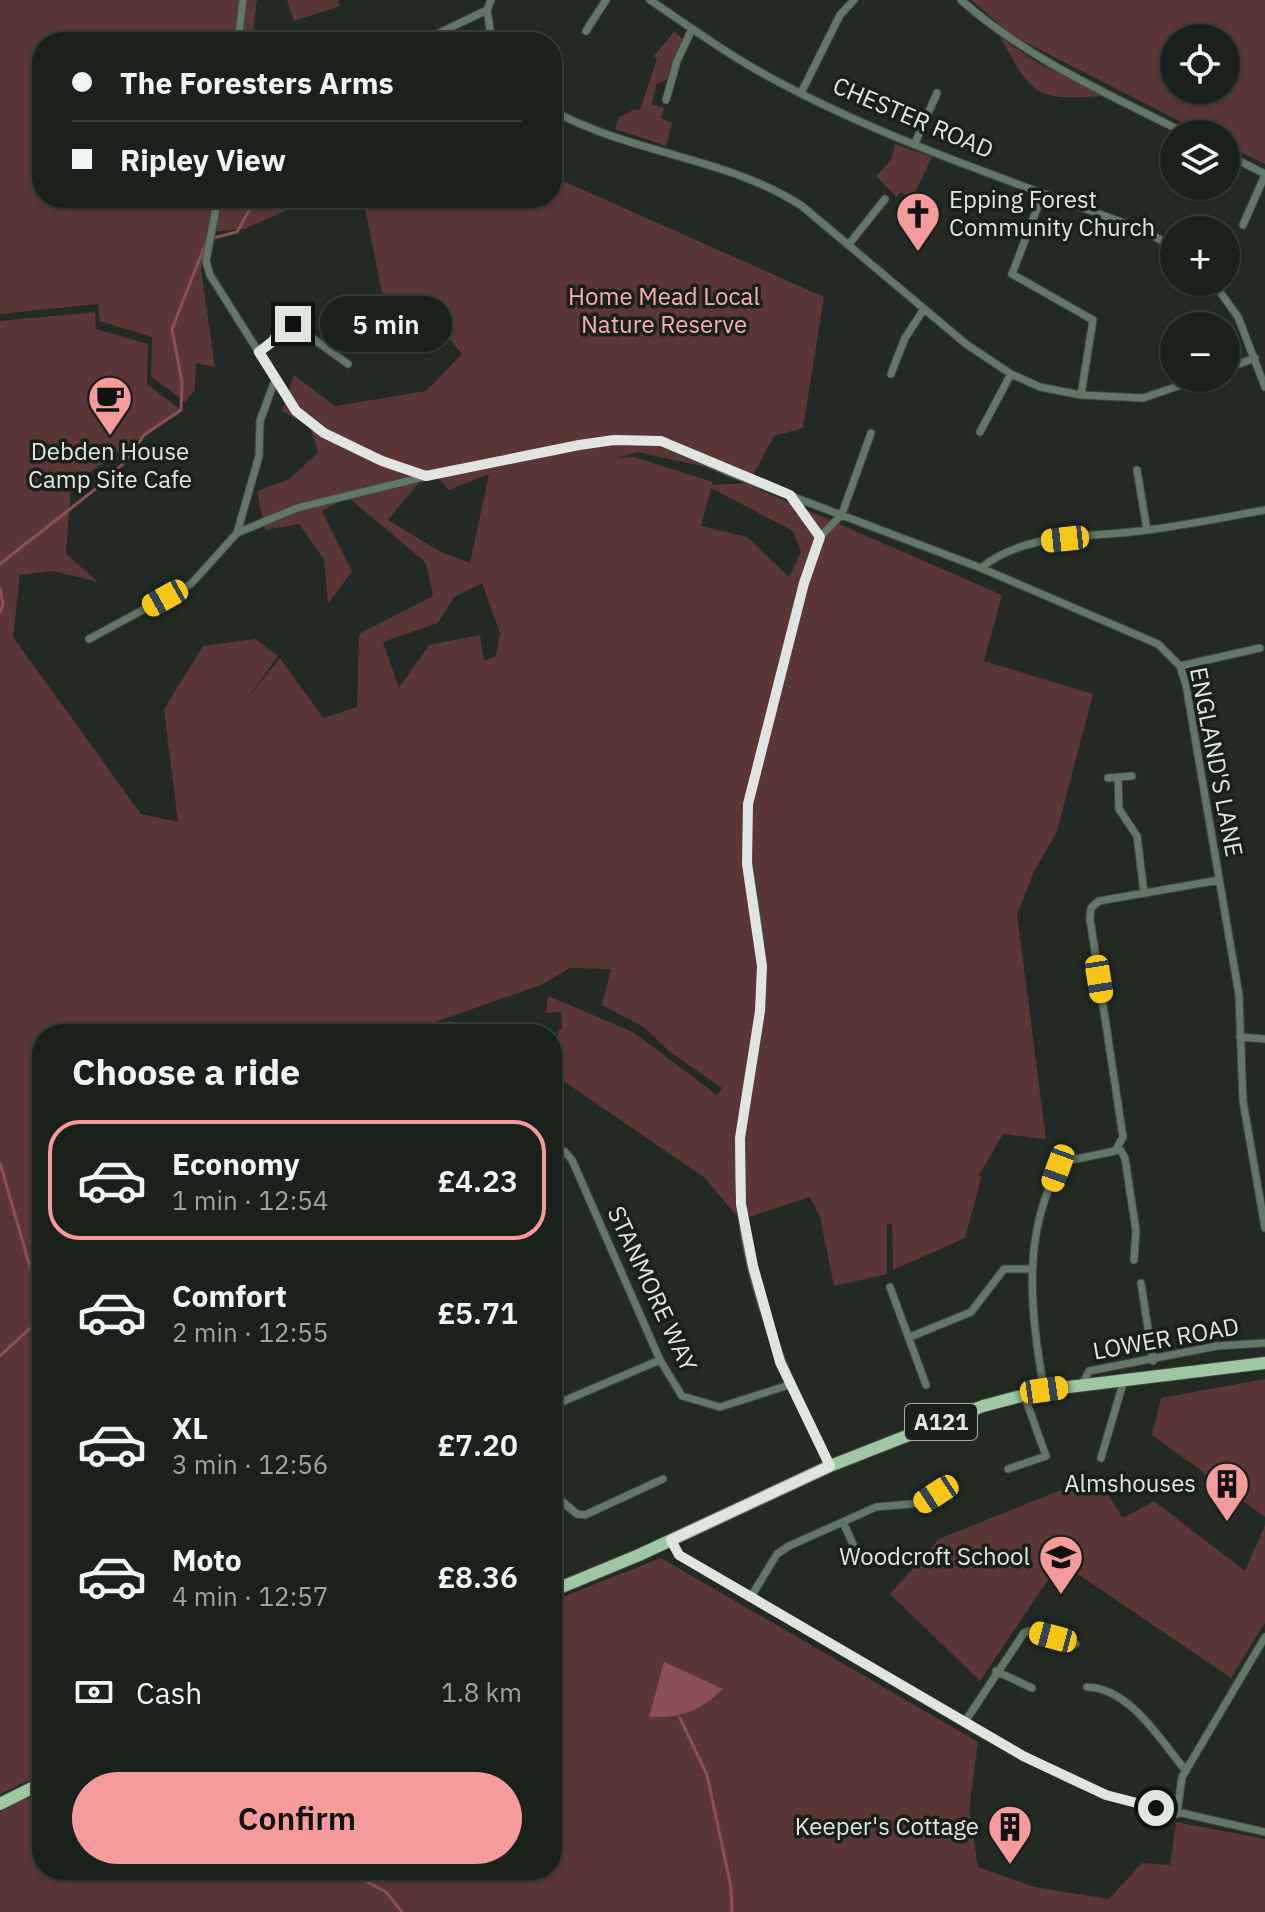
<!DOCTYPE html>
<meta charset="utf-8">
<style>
:root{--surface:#1a201a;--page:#232823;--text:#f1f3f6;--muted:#9fa3a2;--line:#383e39;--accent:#f59b9b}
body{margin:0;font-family:"IBM Plex Sans",sans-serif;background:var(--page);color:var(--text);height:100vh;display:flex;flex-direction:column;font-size:30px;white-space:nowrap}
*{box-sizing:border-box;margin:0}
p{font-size:26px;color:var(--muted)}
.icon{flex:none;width:44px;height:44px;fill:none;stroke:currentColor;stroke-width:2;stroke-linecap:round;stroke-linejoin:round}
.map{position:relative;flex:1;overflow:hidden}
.panel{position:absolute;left:32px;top:1024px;width:530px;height:856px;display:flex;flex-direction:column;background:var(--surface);border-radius:32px;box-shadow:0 2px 6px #0004,0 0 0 2px var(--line)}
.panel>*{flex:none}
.banner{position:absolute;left:32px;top:32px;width:530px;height:176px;border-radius:32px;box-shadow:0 2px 6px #0004,0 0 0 2px var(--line);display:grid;align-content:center;height:176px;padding:0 40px;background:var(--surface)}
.tools{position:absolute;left:1160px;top:24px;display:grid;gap:16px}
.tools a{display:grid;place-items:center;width:80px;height:80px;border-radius:50%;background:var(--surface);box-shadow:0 2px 6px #0004,0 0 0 2px var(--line);font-size:40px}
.end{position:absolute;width:36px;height:36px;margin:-18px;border:10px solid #e0e5e0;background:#111;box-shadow:0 0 0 4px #111}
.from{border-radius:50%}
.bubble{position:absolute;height:56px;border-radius:28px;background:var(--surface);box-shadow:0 2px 6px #0004,0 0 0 2px var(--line);font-size:26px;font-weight:600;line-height:56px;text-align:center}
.car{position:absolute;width:24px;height:48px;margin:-24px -12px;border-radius:10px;box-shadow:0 0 6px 2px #0007;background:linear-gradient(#f5c518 24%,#345 0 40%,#f5c518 0 76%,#345 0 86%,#f5c518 0)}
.banner b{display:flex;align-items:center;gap:28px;height:76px;font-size:30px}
.banner b+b{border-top:2px solid var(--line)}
.banner i{width:20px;height:20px;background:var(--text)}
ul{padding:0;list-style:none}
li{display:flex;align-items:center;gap:24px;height:120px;margin:0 16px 12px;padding:0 24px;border:4px solid transparent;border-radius:32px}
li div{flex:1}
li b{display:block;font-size:30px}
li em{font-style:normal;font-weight:600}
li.on{border-color:var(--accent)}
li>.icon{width:72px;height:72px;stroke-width:1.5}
h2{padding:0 40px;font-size:36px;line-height:96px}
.pay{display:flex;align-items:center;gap:20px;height:88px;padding:0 40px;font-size:30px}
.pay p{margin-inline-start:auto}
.action{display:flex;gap:16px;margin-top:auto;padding:16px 40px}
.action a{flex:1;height:92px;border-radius:48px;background:var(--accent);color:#111;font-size:32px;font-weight:600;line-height:92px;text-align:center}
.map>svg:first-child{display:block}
</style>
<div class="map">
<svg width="1265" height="1912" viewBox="0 0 1265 1912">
<rect width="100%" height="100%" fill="#222a23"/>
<path fill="#5a3636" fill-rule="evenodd" d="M0 0H257L253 32 277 42H42V198H330L308 201 244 229 211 232 201 269 215 367 196 363 195 390 185 402 151 376 152 337 100 321 98 304 0 314Z
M287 0H338L340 6 294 21Z
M971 0H1265V164L1226 145V134H1205L1013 36ZM1174 38H1226V90H1174Z
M674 32 683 39 669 78 656 85 652 104 664 108 661 118 672 123 666 146 615 129 619 117 633 110H640L657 59 654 56Z
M1000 37 1036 62 1105 96C1035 100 1034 98 1000 37Z
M895 144 932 157 912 199 901 192 896 197 876 176 891 160Z
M552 176 824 297 803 428 774 436 752 477 637 452 617 458 634 457 713 482 712 485 745 483 1002 595 984 661 1093 694 1057 831 1034 872 1017 914 1046 1139 1003 1134 978 1177 982 1175 965 1238 893 1270 892 1223 887 1225V1274L834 1286 820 1217 810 1197 740 1220 705 1178 559 1078 553 1067 552 1043 558 1042V1030L562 1029 561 1012 546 1013 548 996 633 1032 717 1095 722 1088 670 1052 645 1028 602 1005 611 969 570 968 541 985 401 1034H42V1774L0 1794V321L95 312 96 329 148 344 147 384 181 410 71 485 66 554 98 582 53 571 20 575 13 637 141 814 178 822 164 709 203 646 255 639 278 656 244 703 280 658 323 718 357 707 359 634 433 596 426 563 348 497 322 511 352 571 328 604 324 559 299 524 265 530 257 491 290 479 318 452 310 427 282 411 294 375 335 406 426 391 462 354 438 325 383 298 363 198H552ZM430 469 449 490 489 474 470 563 441 552 388 520ZM711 488 793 531 801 552 789 577 747 537 701 526ZM482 583 500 633 496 656 484 661 480 635 429 645 399 688 383 642 438 623 454 597Z
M1265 1379V1517L1152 1435 1161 1398Z
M1096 1476 1123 1518 1154 1501 1245 1571 1265 1525V1623L1231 1678 1060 1562 980 1681 890 1594 939 1539Z
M661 1558 978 1742 969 1810 978 1867 1034 1887 1109 1899 1142 1863 1170 1865 1176 1822 1265 1839V1912H0V1812L42 1789V1870H552V1702L560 1678 552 1652V1601Z"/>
<path fill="#8b5152" d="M664 1662 723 1689C698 1712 682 1718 649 1717Z"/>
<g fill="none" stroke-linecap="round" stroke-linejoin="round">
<path stroke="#8b5152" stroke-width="3" d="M213 238 237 232 256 198
M0 564 98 487 123 464 144 435 181 410 182 382 172 329 207 240
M0 588 3 604 0 613
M0 1163 33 1277 40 1319 0 1356
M680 1718 707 1775 731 1887 732 1912
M354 1870 358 1877 386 1892 402 1912"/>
<g stroke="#404841" stroke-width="9">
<path id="street" d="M491 0 487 10 492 42
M650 0C690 27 730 56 773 79 889 142 1023 185 1146 231L1174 248
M961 0C1028 59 1108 94 1187 134
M586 31 606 0
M238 42 243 0
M437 42 435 35 487 10
M801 93 840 15 854 0
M666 100 677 61 692 29
M552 110C630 154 727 157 802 206L966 344 1011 374 1040 387 1081 395 1143 398 1202 378
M915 143 937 93
M1226 154 1265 174
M1043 193 1012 274 1093 320 1081 395
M218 198 206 261 210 275 296 411 324 433 382 461 426 476 579 445 614 440 661 441 728 472 981 568 1158 644 1180 666 1186 685 1239 995 1243 1101 1265 1228
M1243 225 1265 175
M849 244 885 199
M1213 282 1238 317 1265 387
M259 352 273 341 280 328 293 324 348 364
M1226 369 1255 358
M891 374 905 338 924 309
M980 432 1011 374
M1137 470 1147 530
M790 495 820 537
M237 533 297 508 424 477
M981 568C1025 531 1094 538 1148 530 1187 525 1226 517 1265 510
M89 639 191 584 237 533 259 456 260 421 275 380
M1180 666 1260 648
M1118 777 1119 809 1137 836 1144 893
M1108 778 1132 776
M1240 1037 1265 1039
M1119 1148 1125 1158 1136 1231 1134 1260
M552 1150 564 1151 572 1160 660 1360 682 1396 720 1407 789 1385
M1141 1283 1153 1361
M890 1287 926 1385
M910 1337 971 1312 1004 1269H1030
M1082 1385 1089 1371 1217 1346 1265 1343
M1044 1390C1031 1313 1020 1233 1062 1162L1115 1151 1123 1137 1090 919 1091 908 1099 901 1219 880
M552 1406 660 1360
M1101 1458 1124 1380
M830 1466C780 1366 729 1250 740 1136 746 1079 763 1024 762 967 761 911 741 860 748 804L804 583 820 537 842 514 871 433
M1008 1469 1046 1456 1024 1395
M552 1493 577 1514 585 1515 663 1479
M843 1522 861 1562
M671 1540 679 1555 977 1731 1067 1778 1112 1797 1265 1832
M752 1595 777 1554 789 1546 876 1507 922 1503 950 1485
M996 1671 1032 1688
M1087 1687C1130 1688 1161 1741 1186 1771
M964 1723 1024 1633 1029 1631 1076 1644
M1177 1814 1182 1777 1265 1637"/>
</g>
<g stroke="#404841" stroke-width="14">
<path id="primary" d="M552 1591 639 1555 830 1466 983 1406 1044 1390 1265 1363
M0 1804 42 1783"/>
</g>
<use href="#street" stroke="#637766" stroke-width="7"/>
<use href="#primary" stroke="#9fc7a4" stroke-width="12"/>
</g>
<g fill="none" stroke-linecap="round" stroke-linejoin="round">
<path stroke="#e0e5e0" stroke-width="10" d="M293 324 280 328 273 341 259 352 296 411 324 433 382 461 426 476 579 445 614 440 661 441 790 495 820 537 804 583 748 804 747 864 762 966 760 1011 740 1138 741 1204 753 1266 780 1362 830 1466 671 1540 679 1555 1023 1756 1106 1795 1156 1808"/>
</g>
<defs>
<g id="church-pin" transform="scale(2.3)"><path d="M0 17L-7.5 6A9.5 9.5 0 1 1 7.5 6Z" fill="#f59b9b" stroke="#182019"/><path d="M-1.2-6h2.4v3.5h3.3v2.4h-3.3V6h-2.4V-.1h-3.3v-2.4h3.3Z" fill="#111"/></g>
<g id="cafe-pin" transform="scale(2.3)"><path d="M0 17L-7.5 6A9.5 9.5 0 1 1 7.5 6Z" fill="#f59b9b" stroke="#182019"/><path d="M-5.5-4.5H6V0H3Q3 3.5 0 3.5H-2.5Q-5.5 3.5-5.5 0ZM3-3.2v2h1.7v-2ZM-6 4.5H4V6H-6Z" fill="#111"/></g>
<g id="building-pin" transform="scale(2.3)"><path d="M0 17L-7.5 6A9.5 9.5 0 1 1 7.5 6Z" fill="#f59b9b" stroke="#182019"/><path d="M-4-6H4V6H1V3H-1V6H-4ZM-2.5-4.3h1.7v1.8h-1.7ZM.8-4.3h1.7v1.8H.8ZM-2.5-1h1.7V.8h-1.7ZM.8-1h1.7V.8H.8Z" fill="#111"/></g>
<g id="school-pin" transform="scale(2.3)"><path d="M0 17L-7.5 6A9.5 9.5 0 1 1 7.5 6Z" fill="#f59b9b" stroke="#182019"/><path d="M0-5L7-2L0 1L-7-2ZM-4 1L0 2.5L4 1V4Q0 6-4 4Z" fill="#111"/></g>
</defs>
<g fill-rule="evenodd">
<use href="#church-pin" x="918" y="214"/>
<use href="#cafe-pin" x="110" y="398"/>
<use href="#building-pin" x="1227" y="1484"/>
<use href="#school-pin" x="1061" y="1557"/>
<use href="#building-pin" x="1010" y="1827"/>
</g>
<g text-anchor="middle" stroke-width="7" stroke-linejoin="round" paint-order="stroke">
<rect fill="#182019" stroke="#a4aaa4" stroke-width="2" x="905" y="1404" width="72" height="36" rx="6"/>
<g font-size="22" font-weight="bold" fill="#e0e5e0">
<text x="941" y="1430">A121</text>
</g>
<g font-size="24" fill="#e0e5e0" stroke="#182019">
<text transform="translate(913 118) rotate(23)" y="8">CHESTER ROAD</text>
<text transform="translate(1216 762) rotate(79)" y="8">ENGLAND'S LANE</text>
<text transform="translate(652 1289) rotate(65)" y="8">STANMORE WAY</text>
<text transform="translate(1166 1339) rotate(-10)" y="8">LOWER ROAD</text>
</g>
<g font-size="24" fill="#e0e5e0" stroke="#182019" text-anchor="end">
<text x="949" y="208" text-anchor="start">Epping Forest<tspan x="949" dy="28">Community Church</tspan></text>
<text x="110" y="460" text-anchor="middle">Debden House<tspan x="110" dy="28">Camp Site Cafe</tspan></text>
<text x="1196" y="1492">Almshouses</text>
<text x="1030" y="1565">Woodcroft School</text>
<text x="979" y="1835">Keeper's Cottage</text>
</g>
<g font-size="24" fill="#f8afae" stroke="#182019">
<text x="664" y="305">Home Mead Local<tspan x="664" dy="28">Nature Reserve</tspan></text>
</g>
</g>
</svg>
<div class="tools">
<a><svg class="icon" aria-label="locate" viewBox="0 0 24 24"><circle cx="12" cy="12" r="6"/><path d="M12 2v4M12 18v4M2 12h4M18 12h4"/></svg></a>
<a><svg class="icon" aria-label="layers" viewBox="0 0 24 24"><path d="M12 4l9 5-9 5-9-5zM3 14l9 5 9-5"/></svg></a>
<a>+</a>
<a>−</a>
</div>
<i class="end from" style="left:1156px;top:1808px"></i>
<i class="end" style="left:293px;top:324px"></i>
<div class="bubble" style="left:320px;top:296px;width:132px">5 min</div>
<i class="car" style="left:1065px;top:539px;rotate:264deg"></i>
<i class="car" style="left:165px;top:598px;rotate:241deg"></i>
<i class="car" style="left:1099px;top:979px;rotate:171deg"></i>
<i class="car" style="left:1058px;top:1168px;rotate:200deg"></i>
<i class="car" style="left:1044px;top:1390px;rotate:82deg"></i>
<i class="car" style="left:936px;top:1494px;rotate:237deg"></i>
<i class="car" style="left:1053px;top:1637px;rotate:285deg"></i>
<div class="banner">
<b><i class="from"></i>The Foresters Arms</b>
<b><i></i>Ripley View</b>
</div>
<section class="panel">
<h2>Choose a ride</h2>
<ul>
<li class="on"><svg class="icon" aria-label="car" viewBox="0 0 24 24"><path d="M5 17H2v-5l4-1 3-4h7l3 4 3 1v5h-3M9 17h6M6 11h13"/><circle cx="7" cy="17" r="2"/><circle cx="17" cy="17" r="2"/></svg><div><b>Economy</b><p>1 min · 12:54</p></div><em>£4.23</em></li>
<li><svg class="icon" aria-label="car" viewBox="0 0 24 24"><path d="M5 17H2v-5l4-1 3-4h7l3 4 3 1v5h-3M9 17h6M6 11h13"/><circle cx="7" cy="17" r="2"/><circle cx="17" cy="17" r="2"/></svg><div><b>Comfort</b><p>2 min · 12:55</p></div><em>£5.71</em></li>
<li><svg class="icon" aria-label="car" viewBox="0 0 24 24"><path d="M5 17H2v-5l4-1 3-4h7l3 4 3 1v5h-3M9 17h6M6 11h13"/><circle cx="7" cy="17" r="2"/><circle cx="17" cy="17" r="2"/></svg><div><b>XL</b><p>3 min · 12:56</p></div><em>£7.20</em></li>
<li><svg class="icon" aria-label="car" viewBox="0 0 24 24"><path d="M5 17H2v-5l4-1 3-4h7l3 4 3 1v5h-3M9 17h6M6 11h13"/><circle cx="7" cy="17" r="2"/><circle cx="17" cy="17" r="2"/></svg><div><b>Moto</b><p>4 min · 12:57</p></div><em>£8.36</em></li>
</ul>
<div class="pay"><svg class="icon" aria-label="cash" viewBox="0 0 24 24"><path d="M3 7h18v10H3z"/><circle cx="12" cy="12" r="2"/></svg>Cash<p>1.8 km</p></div>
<div class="action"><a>Confirm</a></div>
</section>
</div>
